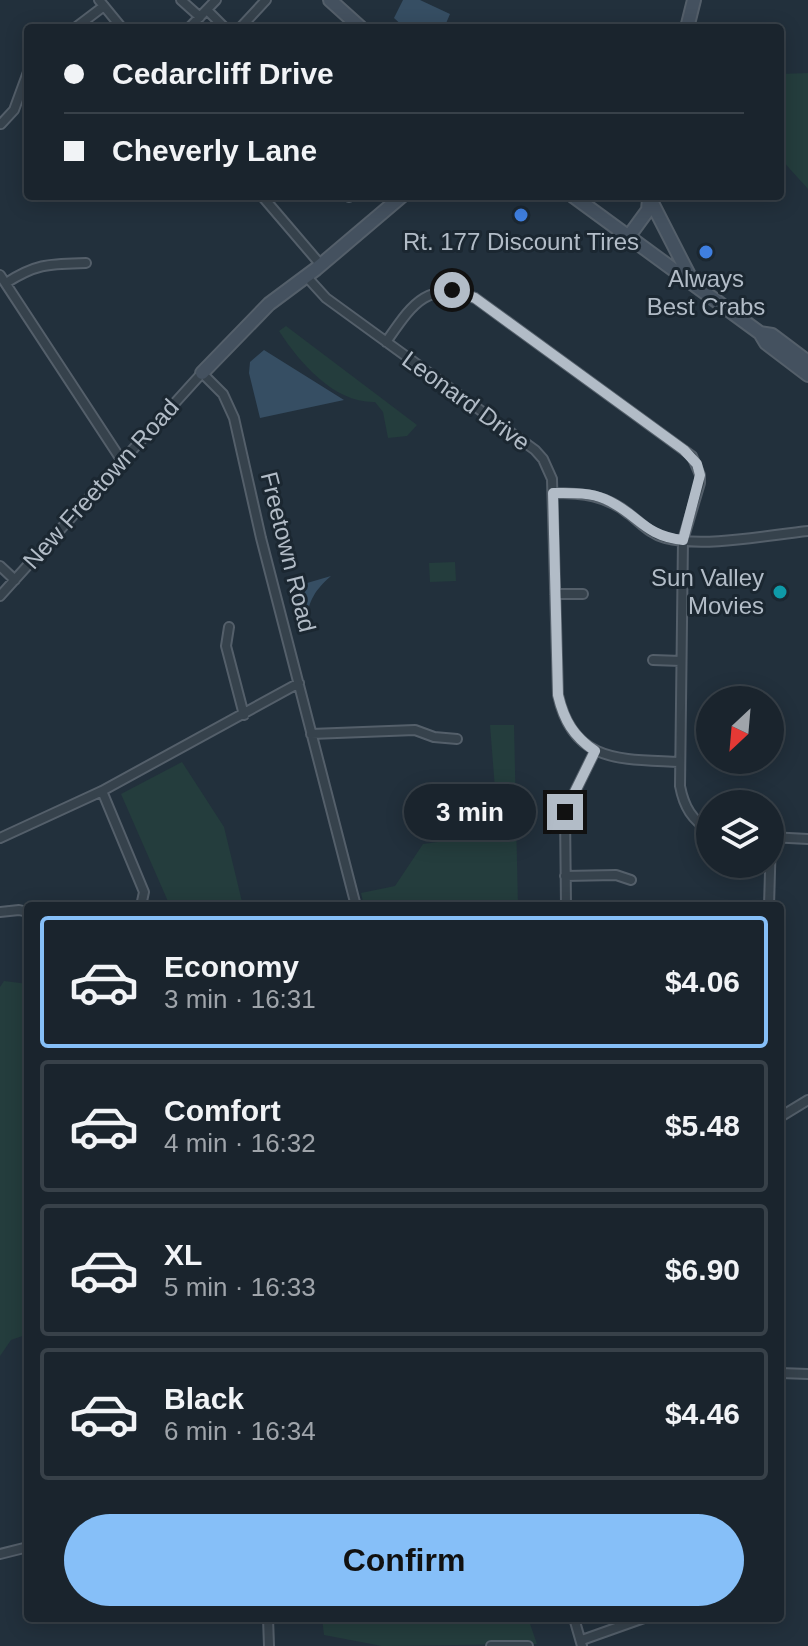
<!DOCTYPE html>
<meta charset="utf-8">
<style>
:root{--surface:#1a242d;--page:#232c35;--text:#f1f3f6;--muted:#9fa4aa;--line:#384149;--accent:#86bff8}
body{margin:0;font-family:Arial,sans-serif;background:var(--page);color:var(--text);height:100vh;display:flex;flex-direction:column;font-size:30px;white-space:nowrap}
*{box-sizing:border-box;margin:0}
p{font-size:26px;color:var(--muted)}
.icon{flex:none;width:44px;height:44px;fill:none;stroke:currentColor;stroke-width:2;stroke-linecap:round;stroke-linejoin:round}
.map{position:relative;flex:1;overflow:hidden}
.details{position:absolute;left:24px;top:902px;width:760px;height:720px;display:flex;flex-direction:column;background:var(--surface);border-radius:8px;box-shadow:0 4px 20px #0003,0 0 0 2px var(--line)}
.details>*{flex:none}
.banner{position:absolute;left:24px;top:24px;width:760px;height:176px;border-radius:8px;box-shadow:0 4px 20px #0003,0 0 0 2px var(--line);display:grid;align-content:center;height:176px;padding:0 40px;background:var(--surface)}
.needle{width:52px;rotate:206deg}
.tools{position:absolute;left:696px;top:686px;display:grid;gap:16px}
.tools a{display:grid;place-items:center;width:88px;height:88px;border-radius:50%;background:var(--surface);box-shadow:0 4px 20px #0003,0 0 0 2px var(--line);font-size:40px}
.end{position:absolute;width:36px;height:36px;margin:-18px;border:10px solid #b2bcc7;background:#111;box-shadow:0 0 0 4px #111}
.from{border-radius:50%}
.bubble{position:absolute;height:56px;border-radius:28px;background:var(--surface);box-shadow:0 4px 20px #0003,0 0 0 2px var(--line);font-size:26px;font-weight:700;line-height:56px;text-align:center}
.banner b{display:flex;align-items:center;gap:28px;height:76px;font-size:30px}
.banner b+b{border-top:2px solid var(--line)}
.banner i{width:20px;height:20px;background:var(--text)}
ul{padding:14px 0 0;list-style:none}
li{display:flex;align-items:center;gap:24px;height:132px;margin:0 16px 12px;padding:0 24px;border:4px solid var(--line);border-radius:8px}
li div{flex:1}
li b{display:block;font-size:30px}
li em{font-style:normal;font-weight:700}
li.current{border-color:var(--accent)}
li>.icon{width:72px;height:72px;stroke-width:1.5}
.cta{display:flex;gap:16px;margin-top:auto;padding:16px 40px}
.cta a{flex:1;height:92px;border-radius:48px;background:var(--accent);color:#111;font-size:32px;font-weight:700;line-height:92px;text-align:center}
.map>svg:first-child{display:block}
</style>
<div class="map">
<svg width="808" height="1646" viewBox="0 0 808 1646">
<rect width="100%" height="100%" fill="#22303c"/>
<path fill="#243d3d" d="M808 73V189L780 158V74Z
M286 326 417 425 407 436 388 438 383 412 375 402C334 403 300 363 279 331Z
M455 562 456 581 430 582 429 563Z
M490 725H514L518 906H364L361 893 395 886 423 844 445 841 448 790 495 789Z
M182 762 224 827 243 906H170L121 794Z
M4 981 28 984V1334L11 1340 0 1356V987Z
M322 1618H528L537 1644 382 1646 324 1635Z"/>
<path fill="#364e63" d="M403 0H420L450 14 444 28H405L394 18Z
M264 350 344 400 260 418 249 373 250 362Z
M331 576C315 590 309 600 306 621H296L290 588Z"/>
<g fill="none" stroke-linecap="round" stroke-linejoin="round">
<g stroke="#545f6a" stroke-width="12">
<path id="street" d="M99 0 122 28
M181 0 200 17
M207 10 225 28
M75 28 104 6
M189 28 216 0
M240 28 266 0
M1 124 14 110 28 72
M262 196 321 265
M348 196 349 197
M0 275 122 461
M306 276 326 298 535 450 543 459 552 479 558 695C573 764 622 759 679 762
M6 283C37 263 50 264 86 263
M386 342C412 305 426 280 475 298L692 456 700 475V483L683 540 680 786C684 807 692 820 710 831
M553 493C582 493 606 495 629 514 641 523 650 534 665 538 704 548 768 535 808 531
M0 566 15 580
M555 594H583
M0 596 202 373 223 394 234 418 261 538 356 906
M229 627 226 646 244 715
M653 660 681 661
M311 734 415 730 434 737 457 739
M102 791 144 892 141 906
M770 837 808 839
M0 838 102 791 299 683
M565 876 616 875 631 880
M566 906 565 812 595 751
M769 906 771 837
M0 912 19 910 28 912
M780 1117 808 1100
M780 1373 808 1374
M0 1554 28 1547
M268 1618 269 1646
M574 1618 582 1646
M582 1640 644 1618
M491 1646H528"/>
</g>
<g stroke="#545f6a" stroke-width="16">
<path id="secondary" d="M330 0 361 28
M687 28 694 0
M573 196 760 333 766 343 808 375
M649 197 691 279
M629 236 648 210 649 199
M760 333 772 335 808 362
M202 373 269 304 316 269 402 196"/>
</g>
<use href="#street" stroke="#36424c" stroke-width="8"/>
<use href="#secondary" stroke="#44515f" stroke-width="12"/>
</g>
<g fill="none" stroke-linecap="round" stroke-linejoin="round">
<path stroke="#b2bcc7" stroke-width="10" d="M452 290 475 298 684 450 697 464 700 475 683 540C643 536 638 513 605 499 589 492 570 493 553 493L558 695C564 720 573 736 595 751L565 812"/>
</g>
<g fill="#3f7fe0" stroke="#1b2731" stroke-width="3">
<circle cx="521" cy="215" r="8"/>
<circle cx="706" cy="252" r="8"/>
</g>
<circle fill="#0f9aa8" stroke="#1b2731" stroke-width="3" cx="780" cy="592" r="8"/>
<g text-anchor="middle" stroke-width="6" stroke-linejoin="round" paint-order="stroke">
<g font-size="24" fill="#b2bcc7" stroke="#1b2731">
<text x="521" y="250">Rt. 177 Discount Tires</text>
<text x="706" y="287">Always<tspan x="706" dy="28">Best Crabs</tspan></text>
<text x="764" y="586" text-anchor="end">Sun Valley<tspan x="764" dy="28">Movies</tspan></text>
</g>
<g font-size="24" fill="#b2bcc7" stroke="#1b2731">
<text transform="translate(466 401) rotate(36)" y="8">Leonard Drive</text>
<text transform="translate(101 484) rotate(-48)" y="8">New Freetown Road</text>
<text transform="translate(288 552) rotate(76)" y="8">Freetown Road</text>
</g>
</g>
</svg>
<div class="tools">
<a><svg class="needle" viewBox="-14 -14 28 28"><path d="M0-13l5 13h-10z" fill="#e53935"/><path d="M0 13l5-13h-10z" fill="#9fa4aa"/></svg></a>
<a><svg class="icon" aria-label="layers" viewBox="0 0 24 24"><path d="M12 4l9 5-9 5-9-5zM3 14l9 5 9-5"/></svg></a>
</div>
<i class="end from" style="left:452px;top:290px"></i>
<i class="end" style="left:565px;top:812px"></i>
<div class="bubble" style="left:404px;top:784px;width:132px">3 min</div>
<div class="banner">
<b><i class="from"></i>Cedarcliff Drive</b>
<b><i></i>Cheverly Lane</b>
</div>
<section class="details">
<ul>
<li class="current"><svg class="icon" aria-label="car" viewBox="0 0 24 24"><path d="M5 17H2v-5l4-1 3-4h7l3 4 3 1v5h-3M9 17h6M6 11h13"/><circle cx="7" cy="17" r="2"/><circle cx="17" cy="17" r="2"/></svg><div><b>Economy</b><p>3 min · 16:31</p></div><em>$4.06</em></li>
<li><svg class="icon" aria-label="car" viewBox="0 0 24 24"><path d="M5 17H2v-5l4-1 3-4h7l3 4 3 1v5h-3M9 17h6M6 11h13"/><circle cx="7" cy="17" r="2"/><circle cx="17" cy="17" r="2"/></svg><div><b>Comfort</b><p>4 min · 16:32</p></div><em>$5.48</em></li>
<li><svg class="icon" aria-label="car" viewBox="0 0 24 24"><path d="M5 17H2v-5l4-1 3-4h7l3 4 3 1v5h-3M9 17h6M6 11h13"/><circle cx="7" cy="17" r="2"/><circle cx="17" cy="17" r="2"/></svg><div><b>XL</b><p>5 min · 16:33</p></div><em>$6.90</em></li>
<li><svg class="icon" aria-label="car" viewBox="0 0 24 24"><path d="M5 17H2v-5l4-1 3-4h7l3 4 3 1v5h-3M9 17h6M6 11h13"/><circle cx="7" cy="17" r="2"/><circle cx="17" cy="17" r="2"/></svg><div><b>Black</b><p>6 min · 16:34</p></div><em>$4.46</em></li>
</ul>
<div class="cta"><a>Confirm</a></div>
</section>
</div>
